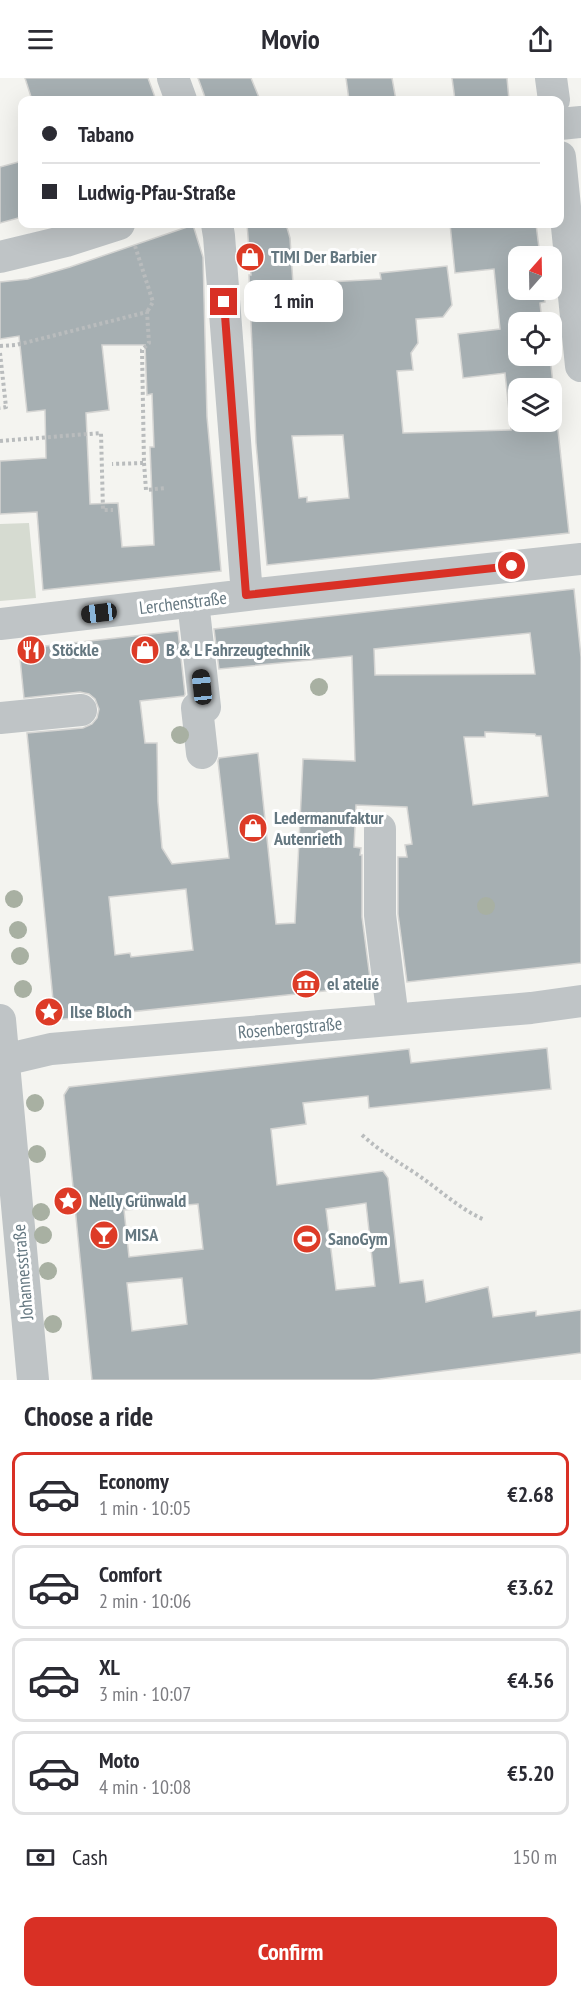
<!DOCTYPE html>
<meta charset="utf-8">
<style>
:root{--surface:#fff;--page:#f7f7f7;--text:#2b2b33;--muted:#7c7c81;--line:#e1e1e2;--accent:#d93025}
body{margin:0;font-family:"PT Sans Narrow",sans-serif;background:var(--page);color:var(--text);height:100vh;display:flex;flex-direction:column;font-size:22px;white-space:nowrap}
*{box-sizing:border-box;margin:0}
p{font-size:20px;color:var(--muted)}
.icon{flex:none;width:33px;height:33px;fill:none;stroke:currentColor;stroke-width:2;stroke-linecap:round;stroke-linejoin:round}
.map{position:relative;height:1302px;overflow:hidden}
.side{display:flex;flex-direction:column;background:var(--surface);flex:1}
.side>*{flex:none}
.top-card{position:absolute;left:18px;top:18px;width:546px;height:132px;border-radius:12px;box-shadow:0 6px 24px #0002;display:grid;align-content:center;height:132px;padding:0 24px;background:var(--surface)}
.needle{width:39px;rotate:20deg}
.tools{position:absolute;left:508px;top:168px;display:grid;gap:12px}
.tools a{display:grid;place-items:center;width:54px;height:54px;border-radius:12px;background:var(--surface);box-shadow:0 6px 24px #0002;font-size:30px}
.end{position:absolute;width:27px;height:27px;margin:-14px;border:8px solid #d93025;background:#fff;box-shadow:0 0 0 3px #fff}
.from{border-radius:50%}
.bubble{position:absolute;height:42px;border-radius:12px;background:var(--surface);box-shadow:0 6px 24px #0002;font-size:20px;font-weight:600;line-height:42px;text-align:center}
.car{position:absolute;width:18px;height:36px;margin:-18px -9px;border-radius:8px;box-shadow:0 0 4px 2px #0007;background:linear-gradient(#222 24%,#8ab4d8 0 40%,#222 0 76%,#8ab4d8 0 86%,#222 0)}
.top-card b{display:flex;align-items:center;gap:21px;height:57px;font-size:22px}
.top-card b+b{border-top:2px solid var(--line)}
.top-card i{width:15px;height:15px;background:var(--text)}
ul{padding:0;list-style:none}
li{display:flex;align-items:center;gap:18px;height:84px;margin:0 12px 9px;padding:0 12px;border:3px solid var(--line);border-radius:12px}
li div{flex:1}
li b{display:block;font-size:22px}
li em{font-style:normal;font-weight:600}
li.selected{border-color:var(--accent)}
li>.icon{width:54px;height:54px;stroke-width:1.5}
h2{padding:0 24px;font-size:27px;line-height:72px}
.pay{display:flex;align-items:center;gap:15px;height:66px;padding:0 24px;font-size:22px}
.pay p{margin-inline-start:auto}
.primary-button{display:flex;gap:12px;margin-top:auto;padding:12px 24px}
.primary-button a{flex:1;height:69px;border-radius:12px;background:var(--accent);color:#fff;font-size:24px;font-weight:600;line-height:69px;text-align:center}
header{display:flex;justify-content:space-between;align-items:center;height:78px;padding:0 24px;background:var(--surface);font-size:27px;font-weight:600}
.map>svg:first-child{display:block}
</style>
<header><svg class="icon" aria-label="menu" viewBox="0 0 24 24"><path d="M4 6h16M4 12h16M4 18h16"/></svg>Movio<svg class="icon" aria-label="share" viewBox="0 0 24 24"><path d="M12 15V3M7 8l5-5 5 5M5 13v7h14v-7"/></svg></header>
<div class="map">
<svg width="581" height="1302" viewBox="0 0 581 1302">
<rect width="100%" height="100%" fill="#f4f4f0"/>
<path fill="#d6dbd1" d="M29 445 36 520 0 523V446Z"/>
<path fill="#a6afb2" stroke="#d5d5d3" stroke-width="1.5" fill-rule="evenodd" d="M25 0H148L156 22H32Z
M198 0H251L260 22H206Z
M346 0H392L396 22H349Z
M452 0H507L509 22H455Z
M22 83V139L0 145V89Z
M247 146H286L290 160 293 206 381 201 380 195 447 188 452 227 443 239 416 241 418 265 411 275 413 292 397 293 403 355 511 352 505 295 463 300 458 256 500 251 494 191 455 195 450 146H536L540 178H519V212H543L545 224 540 225 542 244H519V278H550L569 455 267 487 256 365 249 197H251ZM519 310H552V344H519ZM343 357 349 420 307 424V419L299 420 292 358Z
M193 147 203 179 207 339 221 493 43 512 37 434 0 436V383L46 380 45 332 27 334 19 258 0 261V204L28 201 70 189ZM102 267H145L147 317 152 316 154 369H150L154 467 122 469 118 425 90 426 86 335 109 332Z
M574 511 581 579V885L407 904 398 836V779H407L405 767 412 766 407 729 356 727 354 769 361 770 360 777H362V839L371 908 55 942 27 655 83 650 92 646 97 640 99 631 95 621 89 616 80 614 24 620 19 571 178 553 185 616 184 618 140 623 145 665H157L158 724 162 770 172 786 229 780 218 683 219 680 258 675 276 846 295 845 303 681 355 683 352 578 219 591 214 551ZM530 555 535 596 375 597 374 571ZM485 654 535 656 536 658H541L548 718 473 727 464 659H485ZM186 811 193 872 131 879 130 875 115 877 109 819Z
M547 970 551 1011 369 1030 368 1018 303 1025 306 1046 271 1051 277 1107 383 1093 388 1100 400 1205 423 1202 426 1224 488 1209 493 1239 536 1233V1238L581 1232V1275L372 1302H92L64 1017 69 1009 409 971 411 985ZM366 1125 375 1208 336 1212 326 1131ZM198 1126 203 1171 129 1179 124 1132ZM182 1200 187 1246 132 1253 127 1205Z"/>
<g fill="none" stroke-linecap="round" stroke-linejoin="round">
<path stroke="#b9bcbd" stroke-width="4" stroke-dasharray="3 3" stroke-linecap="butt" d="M135 168 153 224 147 234
M0 268 16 267 147 234 149 265 142 272 144 385 112 386
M0 275 6 329 0 330
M0 363 101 355 103 432H113
M144 385 146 412 166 410
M362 1057C380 1073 395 1082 415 1095 439 1111 459 1131 485 1142"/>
<path stroke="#bfc4c6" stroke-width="32" d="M173 0 181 22
M551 0 554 22
M560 46 581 44
M560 79 581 288
M217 146 219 158 247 517
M0 179 66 163 119 146
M193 524 205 629 197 630 202 675
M0 546 247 517 581 481
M0 640 81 632
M380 751V837L393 941
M0 942 33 1302
M0 983 51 971 531 930 581 923"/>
</g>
<g fill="#a8b0a2">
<circle cx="319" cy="609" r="9"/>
<circle cx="180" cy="657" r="9"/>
<circle cx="14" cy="821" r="9"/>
<circle cx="486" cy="828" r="9"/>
<circle cx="18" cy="852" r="9"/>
<circle cx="20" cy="878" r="9"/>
<circle cx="23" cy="911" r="9"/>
<circle cx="35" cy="1025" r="9"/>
<circle cx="37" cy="1076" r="9"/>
<circle cx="41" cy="1134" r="9"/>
<circle cx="43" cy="1157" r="9"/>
<circle cx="48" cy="1193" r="9"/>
<circle cx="53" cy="1246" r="9"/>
</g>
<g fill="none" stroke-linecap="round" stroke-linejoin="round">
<path stroke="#d93025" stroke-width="8" d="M224 224 246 517 512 488"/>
</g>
<defs>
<g id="shop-disc" transform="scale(1.5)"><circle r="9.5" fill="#dd3b27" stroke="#fff"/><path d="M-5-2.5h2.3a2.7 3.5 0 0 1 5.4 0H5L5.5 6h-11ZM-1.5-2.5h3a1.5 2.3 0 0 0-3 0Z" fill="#fff"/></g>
<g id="restaurant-disc" transform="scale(1.5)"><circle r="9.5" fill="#dd3b27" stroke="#fff"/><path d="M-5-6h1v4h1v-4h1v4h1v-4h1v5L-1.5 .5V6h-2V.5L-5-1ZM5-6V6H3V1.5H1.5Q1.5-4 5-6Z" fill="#fff"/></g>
<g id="museum-disc" transform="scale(1.5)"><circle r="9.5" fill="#dd3b27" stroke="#fff"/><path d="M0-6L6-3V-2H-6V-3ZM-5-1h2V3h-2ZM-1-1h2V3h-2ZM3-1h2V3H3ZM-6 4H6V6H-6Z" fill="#fff"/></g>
<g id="sight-disc" transform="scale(1.5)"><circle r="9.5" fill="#dd3b27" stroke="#fff"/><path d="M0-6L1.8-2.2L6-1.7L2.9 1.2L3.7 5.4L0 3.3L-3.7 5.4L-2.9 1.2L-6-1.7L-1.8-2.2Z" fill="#fff"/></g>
<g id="bar-disc" transform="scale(1.5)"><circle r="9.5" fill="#dd3b27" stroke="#fff"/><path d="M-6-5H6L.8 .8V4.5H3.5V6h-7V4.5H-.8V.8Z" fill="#fff"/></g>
<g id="stadium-disc" transform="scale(1.5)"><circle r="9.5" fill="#dd3b27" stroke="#fff"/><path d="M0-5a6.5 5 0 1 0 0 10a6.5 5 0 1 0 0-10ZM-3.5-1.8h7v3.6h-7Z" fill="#fff"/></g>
</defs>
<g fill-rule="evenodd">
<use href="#shop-disc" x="250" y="179"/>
<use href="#restaurant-disc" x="31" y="572"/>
<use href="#shop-disc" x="145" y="572"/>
<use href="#shop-disc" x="253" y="750"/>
<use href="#museum-disc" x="306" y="906"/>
<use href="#sight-disc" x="49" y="934"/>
<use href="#sight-disc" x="68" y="1123"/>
<use href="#bar-disc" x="104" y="1157"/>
<use href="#stadium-disc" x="307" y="1161"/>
</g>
<g text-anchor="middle" stroke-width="6" stroke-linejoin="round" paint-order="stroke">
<g font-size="18" font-weight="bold" fill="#647780" stroke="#fff" text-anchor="start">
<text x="271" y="185">TIMI Der Barbier</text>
<text x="52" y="578">Stöckle</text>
<text x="166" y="578">B &amp; L Fahrzeugtechnik</text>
<text x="274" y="746">Ledermanufaktur<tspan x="274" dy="21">Autenrieth</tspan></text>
<text x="327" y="912">el atelié</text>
<text x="70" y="940">Ilse Bloch</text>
<text x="89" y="1129">Nelly Grünwald</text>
<text x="125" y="1163">MISA</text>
<text x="328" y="1167">SanoGym</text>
</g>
<g font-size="18" fill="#647780" stroke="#fff">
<text transform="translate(183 525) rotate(-7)" y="6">Lerchenstraße</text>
<text transform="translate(290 950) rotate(-5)" y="6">Rosenbergstraße</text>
<text transform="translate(23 1194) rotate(-95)" y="6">Johannesstraße</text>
</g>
</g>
</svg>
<div class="tools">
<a><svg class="needle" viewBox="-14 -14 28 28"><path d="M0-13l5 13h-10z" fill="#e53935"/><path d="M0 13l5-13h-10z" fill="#7c7c81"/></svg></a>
<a><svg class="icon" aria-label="locate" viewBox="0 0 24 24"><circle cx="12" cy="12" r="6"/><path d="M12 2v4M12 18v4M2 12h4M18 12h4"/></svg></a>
<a><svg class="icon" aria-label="layers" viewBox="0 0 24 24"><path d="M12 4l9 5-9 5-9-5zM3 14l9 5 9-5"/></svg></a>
</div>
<i class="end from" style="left:512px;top:488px"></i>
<i class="end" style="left:224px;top:224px"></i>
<div class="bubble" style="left:244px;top:202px;width:99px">1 min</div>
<i class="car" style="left:99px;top:535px;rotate:263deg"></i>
<i class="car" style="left:202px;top:609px;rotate:354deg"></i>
<div class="top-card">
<b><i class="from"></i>Tabano</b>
<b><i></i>Ludwig-Pfau-Straße</b>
</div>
</div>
<section class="side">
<h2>Choose a ride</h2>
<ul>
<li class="selected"><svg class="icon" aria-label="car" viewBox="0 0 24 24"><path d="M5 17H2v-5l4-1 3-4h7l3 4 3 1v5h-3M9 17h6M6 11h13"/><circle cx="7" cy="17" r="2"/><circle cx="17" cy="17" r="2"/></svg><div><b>Economy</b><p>1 min · 10:05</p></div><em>€2.68</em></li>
<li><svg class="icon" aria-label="car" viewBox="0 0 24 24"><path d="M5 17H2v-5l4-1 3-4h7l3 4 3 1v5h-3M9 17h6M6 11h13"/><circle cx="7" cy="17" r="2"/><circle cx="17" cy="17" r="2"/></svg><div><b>Comfort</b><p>2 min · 10:06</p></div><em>€3.62</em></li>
<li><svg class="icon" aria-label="car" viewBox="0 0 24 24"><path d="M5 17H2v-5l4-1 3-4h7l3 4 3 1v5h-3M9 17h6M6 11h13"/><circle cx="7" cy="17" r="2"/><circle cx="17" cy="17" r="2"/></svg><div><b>XL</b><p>3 min · 10:07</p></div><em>€4.56</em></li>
<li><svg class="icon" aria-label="car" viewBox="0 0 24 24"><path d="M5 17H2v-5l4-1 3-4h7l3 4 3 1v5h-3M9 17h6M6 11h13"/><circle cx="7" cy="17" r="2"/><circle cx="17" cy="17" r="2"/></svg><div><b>Moto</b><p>4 min · 10:08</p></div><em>€5.20</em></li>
</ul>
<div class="pay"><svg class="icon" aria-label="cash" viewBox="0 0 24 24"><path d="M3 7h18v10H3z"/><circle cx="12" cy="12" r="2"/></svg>Cash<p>150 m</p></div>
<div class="primary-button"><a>Confirm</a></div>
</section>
